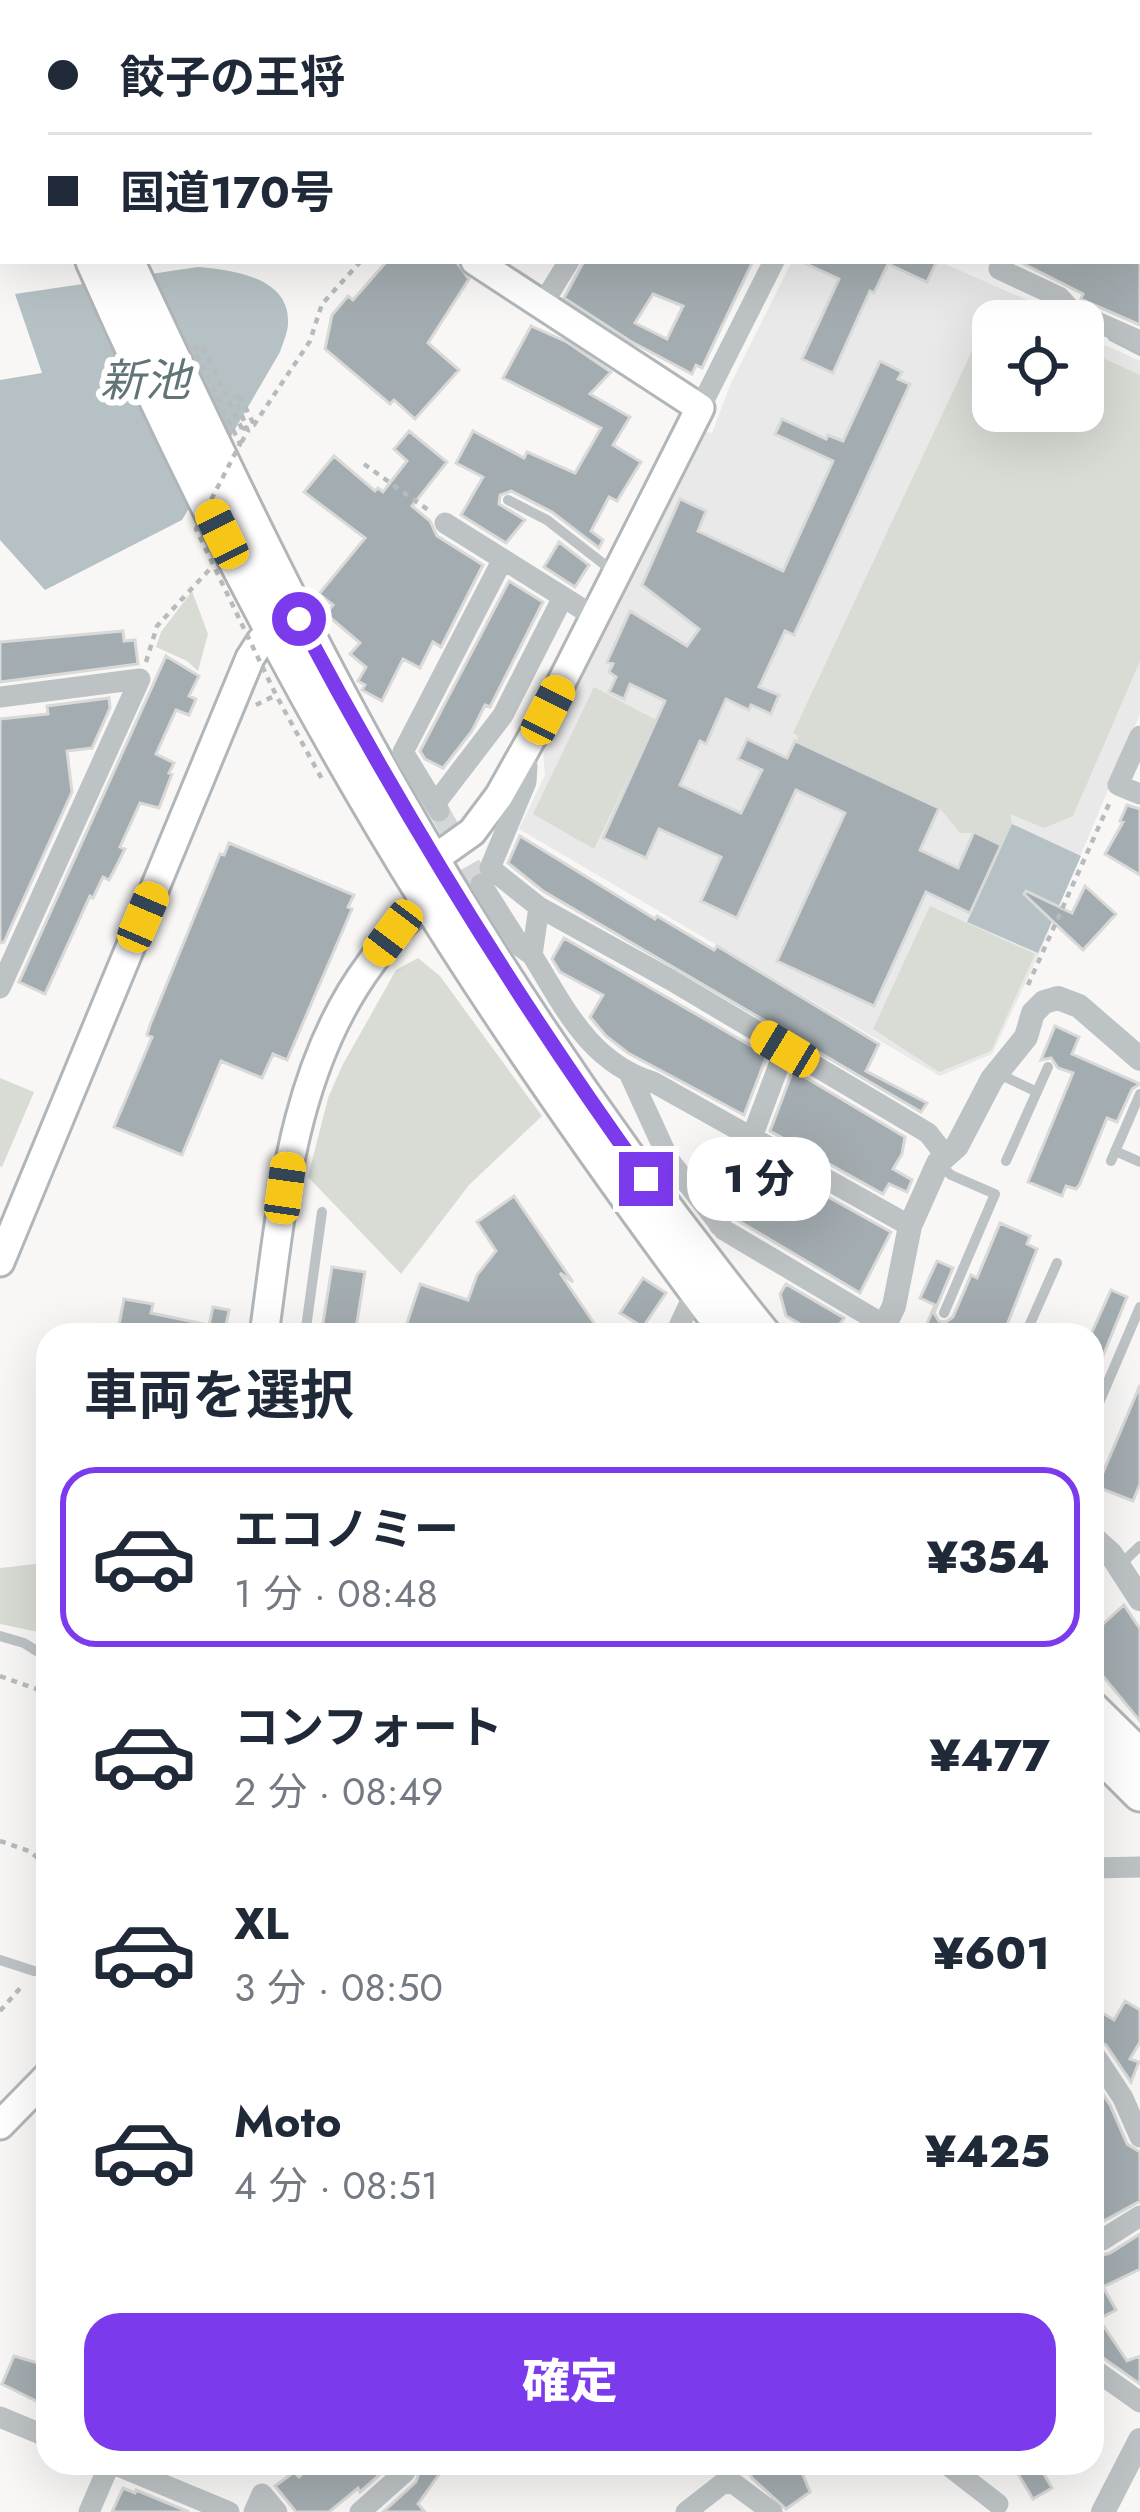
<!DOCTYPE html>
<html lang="ja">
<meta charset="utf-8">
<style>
:root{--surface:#fff;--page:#f6f6f7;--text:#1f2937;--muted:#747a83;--line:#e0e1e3;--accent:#7c3aed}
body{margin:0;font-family:Jost,"Noto Sans JP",sans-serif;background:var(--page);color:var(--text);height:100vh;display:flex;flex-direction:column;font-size:45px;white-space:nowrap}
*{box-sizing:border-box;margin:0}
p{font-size:39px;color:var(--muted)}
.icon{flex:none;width:66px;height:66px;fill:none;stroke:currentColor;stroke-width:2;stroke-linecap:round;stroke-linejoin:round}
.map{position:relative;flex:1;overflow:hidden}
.side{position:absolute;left:36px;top:1323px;width:1068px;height:1152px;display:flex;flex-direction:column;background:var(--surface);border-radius:36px;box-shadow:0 12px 48px #0002}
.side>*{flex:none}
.banner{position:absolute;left:0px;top:0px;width:1140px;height:264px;box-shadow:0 12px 48px #0002;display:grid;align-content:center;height:264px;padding:0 48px;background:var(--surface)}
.tools{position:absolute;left:972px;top:300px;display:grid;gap:24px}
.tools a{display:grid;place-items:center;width:132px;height:132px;border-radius:24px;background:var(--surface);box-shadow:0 12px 48px #0002;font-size:60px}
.end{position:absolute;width:54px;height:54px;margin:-27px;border:15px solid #7c3aed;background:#fff;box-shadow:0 0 0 6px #fff}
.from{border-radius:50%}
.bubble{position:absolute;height:84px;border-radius:36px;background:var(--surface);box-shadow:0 12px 48px #0002;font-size:39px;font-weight:800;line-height:84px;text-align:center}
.car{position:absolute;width:36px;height:72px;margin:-36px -18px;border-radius:15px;box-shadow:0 0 9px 3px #0007;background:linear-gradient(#f5c518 24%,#345 0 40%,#f5c518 0 76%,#345 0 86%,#f5c518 0)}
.banner b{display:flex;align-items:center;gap:42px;height:114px;font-size:45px}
.banner b+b{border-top:3px solid var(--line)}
.banner i{width:30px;height:30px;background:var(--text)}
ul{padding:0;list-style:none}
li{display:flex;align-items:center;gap:36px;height:180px;margin:0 24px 18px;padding:0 24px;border:6px solid transparent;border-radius:36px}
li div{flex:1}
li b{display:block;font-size:45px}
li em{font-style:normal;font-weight:800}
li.current{border-color:var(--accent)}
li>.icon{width:108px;height:108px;stroke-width:1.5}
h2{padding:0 48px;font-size:54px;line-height:144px}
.primary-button{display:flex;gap:24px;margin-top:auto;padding:24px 48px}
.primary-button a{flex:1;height:138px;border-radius:36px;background:var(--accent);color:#fff;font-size:48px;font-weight:800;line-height:138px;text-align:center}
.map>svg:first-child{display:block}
</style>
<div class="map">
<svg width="1140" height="2512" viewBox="0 0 1140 2512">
<rect width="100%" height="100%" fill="#f8f7f5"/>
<path fill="#e8e9e8" d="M792 261H938L1048 309 1055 321H993V411H1083V335L1140 361V714L1039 954 992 1054 940 1076 519 829 545 775 543 749 706 432 712 433 731 383Z"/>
<path fill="#d8dcd5" d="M994 304 1025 321H993V411H1083V349L1140 375V661L1073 816 1044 828 1010 814 1012 824 1002 845 975 833H960L939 807 797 741 798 736 793 733Z
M192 591 208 634 198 671 187 661 156 647 161 632Z
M594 687 656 720 594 849 533 814Z
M930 906 1035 954 991 1051 939 1072 873 1029Z
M418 958 440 976 542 1116 469 1185 401 1274 308 1177 328 1098 342 1066 396 970Z
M0 1078 34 1092 2 1167 0 1166Z
M36 1564 48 1567V1634L0 1624V1568Z"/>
<path fill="#b5c1c4" d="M198 267C232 270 290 277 288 323 288 332 283 343 280 352L182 520 45 590 0 540V380L42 373 15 294Z
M1012 824 1081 856 1038 953 967 922Z"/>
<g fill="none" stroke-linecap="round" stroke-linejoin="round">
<path stroke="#b5c1c4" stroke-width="6" d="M1111 338 1140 353"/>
</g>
<path fill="#a3acb0" stroke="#d9d9d8" stroke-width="3" fill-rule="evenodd" d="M387 261H456L469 279 428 343 459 370 415 419 394 400 390 404 325 349 332 315 348 296 353 300Z
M584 261H753L702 368 696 365 692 374 630 341 564 298ZM653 294 683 306 667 339 635 323Z
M800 261H937L927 282 888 264 874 293 870 291 833 373 802 359 839 279Z
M1018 261H1140V325L1081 299 1083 294Z
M531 326 567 342 611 372 590 394 630 417 613 445 641 462 617 501 609 497 591 531 603 540 599 548 552 512 511 491 500 495 499 504 525 520 506 543 461 515 483 477 456 463 473 431 524 458 527 452 575 473 601 428 503 378Z
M880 361 902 372 898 379 910 384 794 635 785 631 759 687 779 695 771 714 751 705 749 710 726 699 706 744 700 741 680 785 741 813 762 770 738 759 747 739 787 758 795 741 939 808 920 850 958 868 974 832 1001 845 970 913 926 892 874 1006 777 961 845 813 796 790 737 918 701 901 721 857 659 829 646 858 603 838 665 701 630 684 624 699 609 692 616 677 609 672 613 664 607 662 630 611 687 646 699 629 642 585 680 499 706 511 698 531 783 571 833 461 775 434 782 419 826 439 828 435 843 441Z
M409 431 447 462 412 506 430 521 437 536 483 565 441 647 433 642 420 668 403 659 382 701 362 690 365 685 358 681 366 667 350 654 360 643 326 614 333 605 319 594 365 538 304 492 334 456 375 491 378 488 383 492 407 461 394 449Z
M559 542 589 565 575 587 544 567Z
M509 581 543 602 490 707 485 705 472 731 443 768 425 759 420 751Z
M123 631 124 641 135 640 138 664 0 682V642Z
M166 656 199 676 189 696 196 699 189 715 176 710 156 754 174 763 169 773 172 774 159 808 140 803 120 847 125 849 116 867 109 880 103 877 93 898 90 896 45 994 19 982Z
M109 698 110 708 92 748 67 751 72 792 4 942 0 943V719L48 714 47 706Z
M1127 805 1140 809V875L1105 854 1123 822 1120 821Z
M520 836 655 919 657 916 714 950 717 946 879 1044 866 1071 927 1103 921 1112 543 891 508 863Z
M229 843 354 895 348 907 352 909 287 1060 273 1054 262 1078 221 1061 182 1155 114 1127 152 1037 147 1035 150 1025 220 854 224 855Z
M1085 886 1116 914 1083 950 1024 894 1026 891 1072 913Z
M564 938 767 1055 744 1115 628 1053 606 1036 590 1017 603 995 560 972 552 959Z
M1055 1026 1079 1037 1072 1054 1140 1084 1132 1089 1117 1122 1107 1118 1080 1184 1076 1189 1066 1186 1062 1196 1028 1182 1073 1073 1058 1068 1051 1058 1041 1060Z
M793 1070 905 1137 902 1154 893 1169 912 1180 907 1192 889 1184 883 1194 770 1131Z
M760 1159 891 1232 860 1293 737 1220Z
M514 1196 573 1282 560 1273 602 1335H403L420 1284 468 1300 477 1275 496 1251 477 1222Z
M1000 1223 1030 1236 1027 1244 1037 1249 1003 1335H949L926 1326 935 1305 920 1298 937 1261 953 1268 934 1313 939 1321 946 1322 953 1317 971 1275 977 1278Z
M332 1267 365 1272 355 1335H321Z
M643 1278 666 1293 643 1327 620 1313Z
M786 1284 844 1318 840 1324 860 1335H792L800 1324 786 1316 780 1294Z
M1111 1290 1127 1297 1092 1383V1332Z
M124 1299 153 1304 151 1313 209 1325 213 1307 229 1310 224 1335H117Z
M1140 1385V1484L1133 1501 1097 1487Z
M1124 1605 1140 1629V1721L1092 1663V1634Z
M1125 2001 1140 2010V2042L1130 2059 1139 2062 1131 2082 1106 2045 1092 2039V2018L1101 2012 1114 2020Z
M1092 2078 1110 2105 1127 2144 1140 2152V2201L1098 2224 1092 2208V2188L1096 2187 1092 2176Z
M1140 2234V2269L1103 2287 1116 2310 1099 2319 1127 2361 1140 2356V2384L1099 2355 1092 2344V2258L1110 2253Z
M14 2356 48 2366V2407L2 2384Z
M313 2463H393L360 2492 358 2488 329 2512H296L275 2486 294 2472 299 2477Z
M417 2463H430L440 2473 418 2504 425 2512H383L416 2482 420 2470Z
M744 2463H798L810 2492 786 2509 752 2478Z
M1032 2463H1060L1044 2474 1052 2488 1033 2499 1017 2472Z
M123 2488 135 2493 136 2490 189 2512H112Z"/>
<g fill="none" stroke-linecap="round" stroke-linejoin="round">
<path stroke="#d4d7d7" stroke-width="21" stroke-dasharray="21 10" stroke-linecap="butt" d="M439 811 481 884"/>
<g stroke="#b0b6b9" stroke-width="33">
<path id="secondary" d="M501 3 502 0
M434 859 472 832 499 796 548 709 700 408 475 261
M0 1262 250 658 261 641 290 623
M264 1335C282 1207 291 1070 371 963 388 940 404 918 429 903
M0 2125 48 2076"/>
</g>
<g stroke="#b1b5b7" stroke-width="39">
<path id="trunk" d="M22 0 23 3
M0 26 3 34
M93 261C191 482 301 698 429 903 522 1052 624 1195 729 1335
M127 261C212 442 296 622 395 796 502 984 628 1167 764 1335
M1092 1709 1140 1756
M1092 1746 1140 1794"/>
</g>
<path stroke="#b7bbbc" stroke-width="4.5" stroke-dasharray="6 6" stroke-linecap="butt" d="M240 396 254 425
M242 429 254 425 310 341 322 304 361 261
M364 464 431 512
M146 662 157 626 209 570
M256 705 276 695
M1028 985 1109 804
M0 1676 48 1693
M0 1841 29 1851 48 1866
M39 1960 48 1938
M0 2011 23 1985"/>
<path stroke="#bdc2c4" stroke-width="10" d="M508 500 547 520 614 572
M997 1073 1037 1092
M1115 1151 1140 1162
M1006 1161 1048 1067
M1111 1161 1140 1094
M940 1165 951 1175 995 1194 944 1313
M305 1335 322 1212
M1025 1335 1057 1263
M1092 1419 1140 1307
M1121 1564 1140 1546
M0 1636 24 1643 48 1658
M0 1960 34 1971"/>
<path stroke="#bdc2c4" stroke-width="21" d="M359 0 365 3
M587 0 592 3
M847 0 854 3
M1037 0 1043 3
M54 3 56 0
M879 3 880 0
M1127 3 1128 0
M1137 51 1140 53
M0 89 3 85
M1137 143 1140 145
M1137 223 1140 225
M1003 261 999 269 1059 297 1072 311 1140 341
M542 305 569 261
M700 408 774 261
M445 523 595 617
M0 697 140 679 0 988
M1140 736 1118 785 1140 794
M520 757 527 766 526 782 490 868 539 907 671 980 928 1133 946 1156
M435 804 503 715 562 599
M439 811 403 752 503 559
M481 884 521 947 532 955C565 1008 589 1062 653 1082L910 1226
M532 955 539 907
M630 1075 669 1160 724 1230 886 1326
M719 1225 785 1049
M675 1335 688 1307 701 1298
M1092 1868 1140 1867
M1094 2054 1123 2098 1140 2137
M1092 2241 1102 2240 1140 2216
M1092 2368 1140 2402
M0 2417 48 2437
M111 2463 229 2512
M945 2463 998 2504
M89 2512 110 2463
M254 2512 262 2494 277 2512
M360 2512 405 2472
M686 2512 722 2484 733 2483 772 2512"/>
<path stroke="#bdc2c4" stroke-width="24" d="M880 1335 894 1306 910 1226 938 1163 957 1146 992 1079 1026 1037 1033 1013 1044 1002 1058 998 1079 1006 1140 1059
M1092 1537 1111 1554 1140 1599
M1103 2512 1140 2440"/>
<use href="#secondary" stroke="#fff" stroke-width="27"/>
<use href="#trunk" stroke="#fff" stroke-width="33"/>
<path stroke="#b7bbbc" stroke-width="4.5" stroke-dasharray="6 6" stroke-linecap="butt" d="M240 396 235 398 248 431 241 443
M242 429 202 345 194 349 240 444 196 529 276 695 323 781"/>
</g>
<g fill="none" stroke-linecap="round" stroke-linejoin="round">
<path stroke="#7c3aed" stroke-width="15" d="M299 619C402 813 517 1000 646 1179"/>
</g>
<g text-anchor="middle" stroke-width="12" stroke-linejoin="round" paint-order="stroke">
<g font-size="45" font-style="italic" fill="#617477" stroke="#fff">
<text x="145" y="396">新池</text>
</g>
</g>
</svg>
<div class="tools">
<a><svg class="icon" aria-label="locate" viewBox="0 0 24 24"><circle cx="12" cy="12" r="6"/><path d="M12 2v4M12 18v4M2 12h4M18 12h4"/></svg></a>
</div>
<i class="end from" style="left:299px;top:619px"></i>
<i class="end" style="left:646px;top:1179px"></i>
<div class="bubble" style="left:687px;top:1137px;width:144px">1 分</div>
<i class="car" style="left:222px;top:534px;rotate:334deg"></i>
<i class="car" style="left:548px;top:710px;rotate:27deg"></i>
<i class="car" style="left:143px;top:917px;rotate:23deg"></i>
<i class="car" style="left:393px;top:933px;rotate:217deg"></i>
<i class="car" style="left:785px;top:1049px;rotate:301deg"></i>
<i class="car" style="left:285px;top:1188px;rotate:8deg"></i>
<div class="banner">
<b><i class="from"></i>餃子の王将</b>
<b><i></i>国道170号</b>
</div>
<section class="side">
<h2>車両を選択</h2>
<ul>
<li class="current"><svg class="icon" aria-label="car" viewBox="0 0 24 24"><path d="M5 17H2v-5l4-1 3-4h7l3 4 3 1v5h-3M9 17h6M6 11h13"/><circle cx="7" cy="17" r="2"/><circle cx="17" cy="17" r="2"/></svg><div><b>エコノミー</b><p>1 分 · 08:48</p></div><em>¥354</em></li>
<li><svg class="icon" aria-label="car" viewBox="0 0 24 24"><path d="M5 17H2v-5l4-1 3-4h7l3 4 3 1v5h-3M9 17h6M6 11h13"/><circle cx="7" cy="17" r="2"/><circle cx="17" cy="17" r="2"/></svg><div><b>コンフォート</b><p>2 分 · 08:49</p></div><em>¥477</em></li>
<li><svg class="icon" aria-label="car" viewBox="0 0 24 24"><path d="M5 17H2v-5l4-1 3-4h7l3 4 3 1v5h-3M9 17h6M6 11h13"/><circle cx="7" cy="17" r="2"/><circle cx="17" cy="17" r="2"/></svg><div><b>XL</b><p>3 分 · 08:50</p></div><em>¥601</em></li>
<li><svg class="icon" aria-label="car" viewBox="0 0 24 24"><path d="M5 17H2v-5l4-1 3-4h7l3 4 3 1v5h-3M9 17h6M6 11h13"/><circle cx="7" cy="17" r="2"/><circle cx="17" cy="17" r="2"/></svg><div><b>Moto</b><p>4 分 · 08:51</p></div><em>¥425</em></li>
</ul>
<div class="primary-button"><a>確定</a></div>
</section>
</div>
